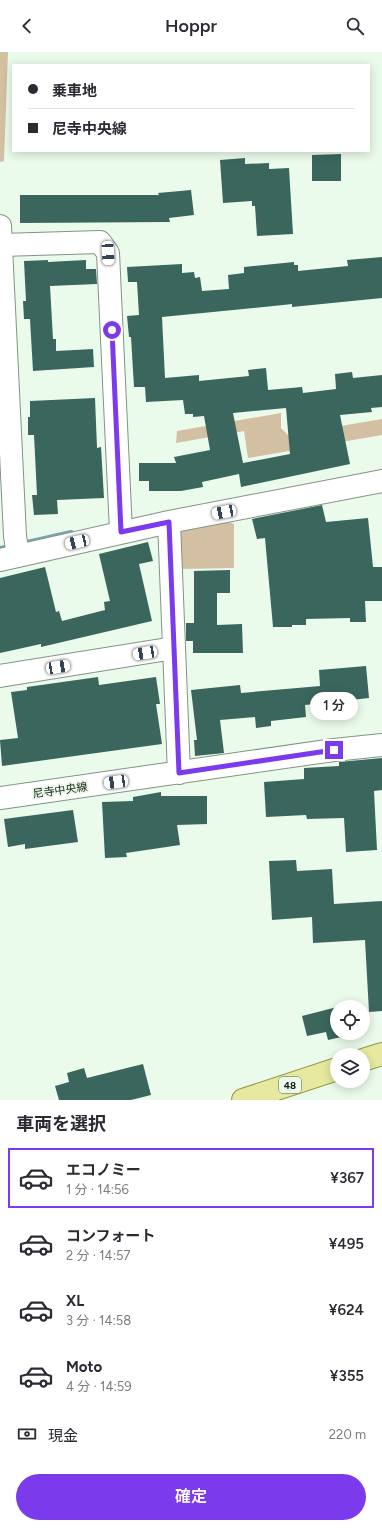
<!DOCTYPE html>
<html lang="ja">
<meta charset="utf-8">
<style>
:root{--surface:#fff;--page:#f2f2f3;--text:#2b2b33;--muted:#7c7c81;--line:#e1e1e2;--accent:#7c3aed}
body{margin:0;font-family:Figtree,"Noto Sans JP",sans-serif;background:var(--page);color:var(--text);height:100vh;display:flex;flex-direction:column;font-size:15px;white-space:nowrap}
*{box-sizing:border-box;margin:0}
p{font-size:13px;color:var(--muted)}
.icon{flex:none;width:22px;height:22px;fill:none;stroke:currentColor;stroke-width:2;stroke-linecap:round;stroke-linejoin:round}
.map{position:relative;height:1048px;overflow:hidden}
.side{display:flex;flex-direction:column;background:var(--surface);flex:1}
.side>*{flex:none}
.hud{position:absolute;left:12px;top:12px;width:358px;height:88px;border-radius:0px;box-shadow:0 2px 10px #0003;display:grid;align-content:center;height:88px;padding:0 16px;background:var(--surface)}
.fabs{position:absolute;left:330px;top:948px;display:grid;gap:8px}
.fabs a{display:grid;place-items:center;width:40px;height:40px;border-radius:50%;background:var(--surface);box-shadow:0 2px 10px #0003;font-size:20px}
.end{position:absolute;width:18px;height:18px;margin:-9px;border:5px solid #7c3aed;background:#fff;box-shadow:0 0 0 2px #fff}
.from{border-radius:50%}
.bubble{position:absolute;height:28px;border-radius:14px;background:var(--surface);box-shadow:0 2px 10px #0003;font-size:13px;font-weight:600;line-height:28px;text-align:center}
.car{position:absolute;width:12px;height:24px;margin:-12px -6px;border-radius:5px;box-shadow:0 0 3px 1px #0007;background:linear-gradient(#fff 24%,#345 0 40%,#fff 0 76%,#345 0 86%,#fff 0)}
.hud b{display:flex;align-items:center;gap:14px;height:38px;font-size:15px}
.hud b+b{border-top:1px solid var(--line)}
.hud i{width:10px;height:10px;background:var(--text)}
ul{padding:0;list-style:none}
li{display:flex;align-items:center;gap:12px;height:60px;margin:0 8px 6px;padding:0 8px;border:2px solid transparent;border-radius:0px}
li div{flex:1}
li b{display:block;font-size:15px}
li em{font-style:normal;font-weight:600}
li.current{border-color:var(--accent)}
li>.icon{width:36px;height:36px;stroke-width:1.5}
h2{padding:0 16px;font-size:18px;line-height:48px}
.pay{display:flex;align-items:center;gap:10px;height:44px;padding:0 16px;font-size:15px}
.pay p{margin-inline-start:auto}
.cta{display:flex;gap:8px;margin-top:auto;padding:8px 16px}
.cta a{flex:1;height:46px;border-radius:24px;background:var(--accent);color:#fff;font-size:16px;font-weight:600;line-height:46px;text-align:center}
header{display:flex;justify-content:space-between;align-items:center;height:52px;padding:0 16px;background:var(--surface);font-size:18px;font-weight:600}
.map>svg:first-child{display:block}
</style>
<header><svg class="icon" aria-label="back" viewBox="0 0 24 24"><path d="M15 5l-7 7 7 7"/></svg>Hoppr<svg class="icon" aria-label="search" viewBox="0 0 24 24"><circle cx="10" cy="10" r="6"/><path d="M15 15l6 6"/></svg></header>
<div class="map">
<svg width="382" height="1048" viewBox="0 0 382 1048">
<rect width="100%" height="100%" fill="#ebfbeb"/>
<path fill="#d3bfa2" d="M0 0H8L4 109 0 110Z
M281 361V376L288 383 382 367V383L248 406 244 379 176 391 177 379Z
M224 468 234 472V516L180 517 177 486 183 476Z"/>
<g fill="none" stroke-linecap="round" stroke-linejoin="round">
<path stroke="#78a5b0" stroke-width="6" d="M0 497 71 481"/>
</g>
<path fill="#3a665e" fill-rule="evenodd" d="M341 102V129H312V103Z
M245 106V112L269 111V117L289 116 293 182 257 184 255 154H252V149L223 151 220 108Z
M191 138 194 163 169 166 170 170 20 171V143H159L158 141Z
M382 205V246L292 255V252L283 253 162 265 165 326 199 323V329L249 324 248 318 266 316 268 338 302 335 303 341 336 337 335 322 352 320 353 326 382 323V355L371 356 372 360 340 363 350 412 241 435 239 422 202 430 203 435 181 439H149V429H139V411H176L174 405 210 398 204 364 193 365V362H185L183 348 146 350 145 335H134L131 285H129L127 264 139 263 137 230H128L127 215 182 212V221L194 220 195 226 200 225 202 239 229 237 228 223 244 221V215L294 210V213H298V219L348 214 347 208ZM286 356 290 402 243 411 233 361Z
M48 208V210L86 208V217H96L97 232 50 234 53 287H56V299L93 297 94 315 33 319 30 267H24L23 249H26L24 209Z
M95 346 97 396 101 395 104 446 57 448 58 462 34 463 32 443H37L34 383H28V365H30V349Z
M322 453 326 470 368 466 373 515H382V549H365L366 570H350V566L306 567V573H292V575H273L265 486 257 487 252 467Z
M148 490 153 509 139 512 152 569 41 595V592L0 601V526L45 515 56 560 59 559 62 569 105 558 104 550 110 549 99 502Z
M230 518V541H217V573L242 572 243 601H193V589H186V571H194V519Z
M366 614 369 646 305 653 306 665 271 669V674L256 676 255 665 220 668 224 701 195 704 194 688H197L191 638 240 633 241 641 320 634 319 618Z
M98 625 99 633 156 625 160 652H156L162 692 2 714 0 688 18 686 11 640 27 638V635Z
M382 706V738L374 739 377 798 346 800 344 766 307 767 306 763 266 765 264 730 304 727V716L339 714V710Z
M161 740V744H207V772L177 773 180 793 126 801 127 805 105 806 102 750 133 749V745Z
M73 758 78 790 25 797V792L8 795 4 767Z
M296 808 297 819 332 817 334 852 382 849V959L369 960 365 888 313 891 312 865 272 868 269 809Z
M337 955V981H359L328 988 326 980 307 984 302 964Z
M143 1012 151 1043 131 1048H59L55 1034 69 1030 67 1021 84 1016 87 1026Z"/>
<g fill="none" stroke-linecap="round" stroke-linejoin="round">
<g stroke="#849385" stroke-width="24">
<path id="minor" d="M0 174 15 484 18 504
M1 193 100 190 108 201 121 480
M169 470 179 721
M0 508 169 470 382 429
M0 624 174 596
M0 746 334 698 382 693"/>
</g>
<g stroke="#929846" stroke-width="24">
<path id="major" d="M363 1008 382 1002
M243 1048 337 1017"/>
</g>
<use href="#minor" stroke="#fff" stroke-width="22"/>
<use href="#major" stroke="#e6e99f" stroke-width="22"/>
</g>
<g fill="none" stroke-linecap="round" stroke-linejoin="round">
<path stroke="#7c3aed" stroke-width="5" d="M112 278 121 480 169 470 179 721 334 698"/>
</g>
<g text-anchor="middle" stroke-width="4" stroke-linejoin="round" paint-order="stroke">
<rect fill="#ebfbeb" stroke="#575f57" stroke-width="1" x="279" y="1025" width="22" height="16" rx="3"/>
<g font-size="10" font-weight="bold" fill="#171c17">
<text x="290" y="1037">48</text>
</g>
<g font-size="11" fill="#171c17" stroke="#ebfbeb">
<text transform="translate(60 738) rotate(-8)" y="4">尼寺中央線</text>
</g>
</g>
</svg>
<div class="fabs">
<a><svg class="icon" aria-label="locate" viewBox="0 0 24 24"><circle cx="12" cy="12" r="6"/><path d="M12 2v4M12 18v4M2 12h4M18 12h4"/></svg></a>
<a><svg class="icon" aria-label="layers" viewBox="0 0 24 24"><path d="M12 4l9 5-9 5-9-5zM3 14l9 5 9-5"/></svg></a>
</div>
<i class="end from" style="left:112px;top:278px"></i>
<i class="end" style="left:334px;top:698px"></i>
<div class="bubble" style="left:310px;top:640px;width:48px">1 分</div>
<i class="car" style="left:108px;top:201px;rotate:177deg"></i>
<i class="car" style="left:224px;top:460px;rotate:259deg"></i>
<i class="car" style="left:77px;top:490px;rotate:257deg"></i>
<i class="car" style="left:145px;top:601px;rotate:261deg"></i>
<i class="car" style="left:58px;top:615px;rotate:81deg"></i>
<i class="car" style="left:116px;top:730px;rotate:262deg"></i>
<div class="hud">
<b><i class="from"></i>乗車地</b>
<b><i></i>尼寺中央線</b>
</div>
</div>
<section class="side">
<h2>車両を選択</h2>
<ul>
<li class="current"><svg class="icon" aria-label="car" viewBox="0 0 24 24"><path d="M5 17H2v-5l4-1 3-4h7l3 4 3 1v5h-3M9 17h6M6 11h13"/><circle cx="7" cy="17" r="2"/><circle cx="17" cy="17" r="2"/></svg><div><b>エコノミー</b><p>1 分 · 14:56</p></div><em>¥367</em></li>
<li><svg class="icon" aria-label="car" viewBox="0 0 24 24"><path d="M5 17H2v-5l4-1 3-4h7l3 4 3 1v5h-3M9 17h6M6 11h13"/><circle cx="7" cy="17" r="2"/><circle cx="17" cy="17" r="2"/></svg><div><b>コンフォート</b><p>2 分 · 14:57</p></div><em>¥495</em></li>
<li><svg class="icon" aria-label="car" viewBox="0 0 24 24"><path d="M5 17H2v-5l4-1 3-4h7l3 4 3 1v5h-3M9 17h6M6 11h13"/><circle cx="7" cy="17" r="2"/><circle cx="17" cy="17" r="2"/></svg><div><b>XL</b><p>3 分 · 14:58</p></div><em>¥624</em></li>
<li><svg class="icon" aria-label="car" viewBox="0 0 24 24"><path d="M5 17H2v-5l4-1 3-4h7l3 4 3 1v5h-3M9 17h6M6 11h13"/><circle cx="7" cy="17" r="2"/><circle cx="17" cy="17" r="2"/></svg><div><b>Moto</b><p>4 分 · 14:59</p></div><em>¥355</em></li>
</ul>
<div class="pay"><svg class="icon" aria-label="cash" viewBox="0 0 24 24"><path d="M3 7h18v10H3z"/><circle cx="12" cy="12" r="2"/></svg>現金<p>220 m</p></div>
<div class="cta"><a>確定</a></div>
</section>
